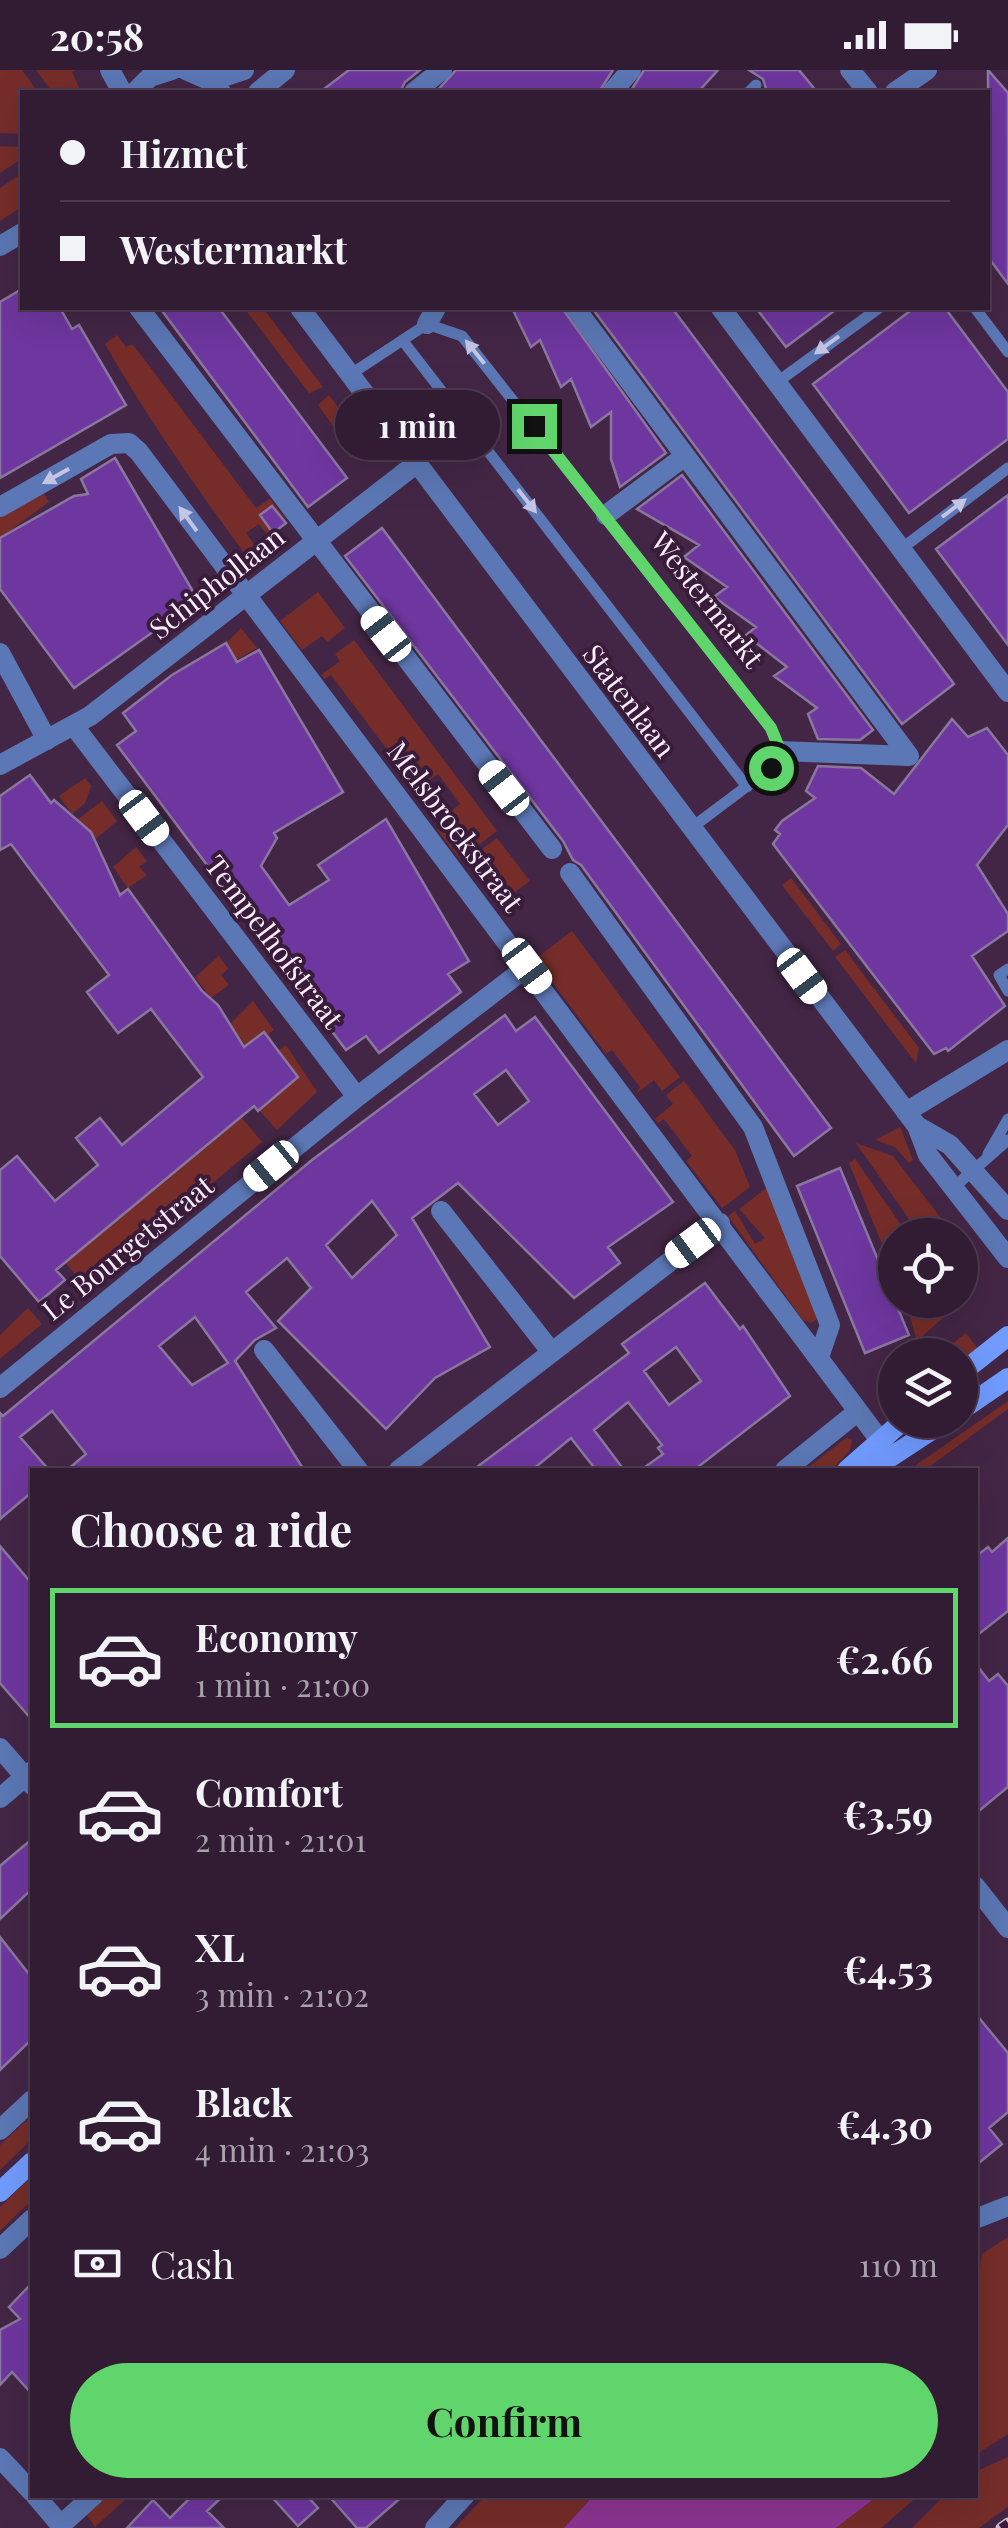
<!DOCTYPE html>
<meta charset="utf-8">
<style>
:root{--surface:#321c34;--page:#3a253c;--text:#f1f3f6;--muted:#a8a1ac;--line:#4d3a4f;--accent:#60d56b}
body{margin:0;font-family:"Playfair Display",serif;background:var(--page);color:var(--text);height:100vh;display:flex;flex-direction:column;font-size:38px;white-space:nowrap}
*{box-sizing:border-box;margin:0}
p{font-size:32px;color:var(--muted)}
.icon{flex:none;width:55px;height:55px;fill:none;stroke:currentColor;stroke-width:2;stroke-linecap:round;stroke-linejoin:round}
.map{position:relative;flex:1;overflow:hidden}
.panel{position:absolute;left:30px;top:1398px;width:948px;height:1030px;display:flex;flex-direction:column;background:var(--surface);border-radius:0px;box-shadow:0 10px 40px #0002,0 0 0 2px var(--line)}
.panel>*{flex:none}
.banner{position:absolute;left:20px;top:20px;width:970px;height:220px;border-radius:0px;box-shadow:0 10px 40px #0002,0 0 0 2px var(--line);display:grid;align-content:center;height:220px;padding:0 40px;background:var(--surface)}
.tools{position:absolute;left:878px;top:1148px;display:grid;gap:20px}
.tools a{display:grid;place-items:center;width:100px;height:100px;border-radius:50%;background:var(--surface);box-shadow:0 10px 40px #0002,0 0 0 2px var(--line);font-size:50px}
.end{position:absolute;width:45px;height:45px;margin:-22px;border:12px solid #60d56b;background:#111;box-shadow:0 0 0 5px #111}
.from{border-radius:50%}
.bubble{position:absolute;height:70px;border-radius:35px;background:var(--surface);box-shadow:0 10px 40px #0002,0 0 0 2px var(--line);font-size:32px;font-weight:700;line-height:70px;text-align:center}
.car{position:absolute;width:30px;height:60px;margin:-30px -15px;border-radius:12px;box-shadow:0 0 8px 2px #0007;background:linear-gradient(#fff 24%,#345 0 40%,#fff 0 76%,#345 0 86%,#fff 0)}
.banner b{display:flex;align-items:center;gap:35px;height:95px;font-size:38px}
.banner b+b{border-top:2px solid var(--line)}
.banner i{width:25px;height:25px;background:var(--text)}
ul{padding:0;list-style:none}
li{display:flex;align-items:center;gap:30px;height:140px;margin:0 20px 15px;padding:0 20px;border:5px solid transparent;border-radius:0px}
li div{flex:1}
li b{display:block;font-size:38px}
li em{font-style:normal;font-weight:700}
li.active{border-color:var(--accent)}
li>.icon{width:90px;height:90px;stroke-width:1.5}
h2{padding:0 40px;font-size:45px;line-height:120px}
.pay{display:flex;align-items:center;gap:25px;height:110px;padding:0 40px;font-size:38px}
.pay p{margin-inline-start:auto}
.primary-button{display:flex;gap:20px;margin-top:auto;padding:20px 40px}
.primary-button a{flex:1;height:115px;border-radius:60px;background:var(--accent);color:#111;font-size:40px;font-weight:700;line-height:115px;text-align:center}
.status{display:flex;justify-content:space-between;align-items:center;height:70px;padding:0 50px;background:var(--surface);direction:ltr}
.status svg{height:28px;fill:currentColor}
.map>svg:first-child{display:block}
</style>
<div class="status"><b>20:58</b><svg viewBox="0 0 49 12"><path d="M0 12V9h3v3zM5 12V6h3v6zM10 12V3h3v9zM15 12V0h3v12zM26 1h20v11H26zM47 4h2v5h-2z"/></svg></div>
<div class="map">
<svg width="1008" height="2458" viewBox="0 0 1008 2458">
<rect width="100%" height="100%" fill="#432645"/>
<path fill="#762d29" d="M0 0H22L38 22H22V64L0 63Z
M36 0H76L72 2 81 22H52Z
M0 76 22 77V89L0 103Z
M22 103V137L0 151V118Z
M244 238H263L323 317 309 323Z
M117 265 126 277 132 274 138 281 256 438 270 429 288 452 272 436 260 445 273 463 269 466 259 454 246 463 255 476 245 484C194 415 147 347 105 274Z
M329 325 360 366 347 376 318 335Z
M44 424 49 432 0 468V445Z
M318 522 345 558 327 572 322 566 302 580 280 551Z
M241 558 257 578 236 590 226 573Z
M354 570 497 761 460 789 437 760 443 755 440 750 460 734 438 704 417 719 331 605 324 609 321 605 340 591 335 584Z
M85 708 91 716 85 733 72 744 59 726Z
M102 731 117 751 93 771 77 750Z
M497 768 530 811 504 830 471 787Z
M136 777 147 791 139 797 147 805 128 818 113 797Z
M791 808 841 874 833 881 782 815Z
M572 861 680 1007 662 1021 654 1010 636 1024 640 1017 612 980 606 984 535 889Z
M845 880 919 978 916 993 835 887Z
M219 886 228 899 221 905 229 915 211 928 195 907Z
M253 931 274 960 268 964 273 971 246 976 230 954Z
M286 975 317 1022 277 1060 259 1040 298 1008 278 981Z
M684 1011 735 1080 750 1117 722 1138 686 1091 692 1086 664 1049 658 1053 655 1049 673 1034 666 1025Z
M241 1047 262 1072 86 1218 65 1192Z
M900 1057 913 1090 909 1093 895 1077 875 1070Z
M856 1073 893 1086 954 1165H920Z
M855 1089 908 1165H895V1206L849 1093Z
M773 1113 817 1249 811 1253 803 1250 728 1146 735 1141 755 1174 765 1168 739 1139Z
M905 1230H938L944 1247 917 1271Z
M28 1238 42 1254 0 1289V1265Z
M966 1263 978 1279 960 1295V1285H938Z
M1008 1331V1339L925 1400H909Z
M846 1368 852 1369 850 1380 832 1400H805Z
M32 2045V2069L0 2100V2075Z
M32 2106V2130L0 2161V2137Z
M1008 2167V2364L975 2385V2228L982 2184Z
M1008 2387V2437L979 2458H912L945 2425H975V2402Z
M106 2425 127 2428 95 2457 86 2444Z
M486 2425H594L564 2458H455Z
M879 2425H919L881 2458H836Z"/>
<path fill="#8c3491" d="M594 2425H879L836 2458H564Z"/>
<path fill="#6e369f" stroke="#8a77a0" stroke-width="2.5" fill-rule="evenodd" d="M349 0H420L405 12 400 22H320Z
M456 0H613L599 22H436Z
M644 0H718L698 22H630Z
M749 0H799L817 22H767L763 9Z
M988 0 1008 23V214L988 187Z
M22 219V238H60L72 259 79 255 126 335 0 408V232Z
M160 238H219L347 408 308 437Z
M512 238H562L666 383 620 417 611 389V342L591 357 571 309 561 317 540 270 531 277Z
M592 238H672L954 614 902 654Z
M756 238H838L786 277Z
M914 238H945L1008 322V369L909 443 813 314Z
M115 388 198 530 74 618 0 519V468L74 426 88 424 81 409Z
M682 405 873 660 860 670 818 669 808 644 817 638 774 606 787 597 746 565 756 557 714 527 727 517 684 487 699 475 637 439Z
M1008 425V575L936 479Z
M272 436 286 453 273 463 260 445Z
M382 458 831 1058 794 1086 581 795 573 790 563 771 345 486Z
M226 573 237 592 259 580 343 722 274 763 277 768 261 796 289 835 329 810 318 795 386 749 469 891 448 904 461 922 379 983 366 966 346 980 247 848 256 841 226 800 216 807 117 675 136 661 123 643 172 605Z
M952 649 968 667 987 658 1008 685V755L977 795 1008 844V861L972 886 1005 936 948 981 946 978 934 984 773 774 780 764 775 760 782 751 815 728 806 721 818 696 861 698 894 724Z
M30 705 51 733 54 730 91 762 120 825 128 819 202 921 218 935 244 977 264 962 298 1007 258 1041 254 1036 56 1200 65 1210 39 1232 0 1186V1100L17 1086 55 1131 98 1095 76 1068 100 1048 122 1075 203 1007 151 939 118 963 87 922 109 905 11 774 0 780V726Z
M505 945 516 961 535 947 673 1132 608 1177 620 1193 574 1228 458 1113 412 1148 490 1277 435 1308 386 1359 278 1251 311 1218 287 1188 246 1222 276 1258 255 1270 235 1291 304 1400H67L86 1384 52 1341 20 1367 49 1400H32V1422L0 1449V1343L3 1346 312 1090ZM506 1000 529 1031 498 1055 474 1024ZM372 1131 397 1165 352 1208 326 1175ZM195 1247 228 1293 192 1315 159 1276Z
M840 1098 909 1265 865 1283 797 1116Z
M705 1213 740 1259 743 1256 790 1326 694 1400H641L663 1384 658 1378 662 1375 628 1332 594 1360 624 1400H596L571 1368 532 1400H473L629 1283 622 1274ZM676 1277 701 1311 669 1335 644 1301Z
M1008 1468V1541L975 1567V1487L988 1477 992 1482Z
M0 1476 32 1514V1650L0 1613Z
M975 1593 989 1611 998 1604 1008 1616V1717L975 1744Z
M32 1769V1819L0 1849V1796Z
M0 1867 32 1908V1969L0 2000Z
M975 1943 1008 1983V2042L989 2058 1002 2074 975 2096Z
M32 2213V2324L12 2302 0 2315V2260L20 2249 9 2237Z
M193 2425H224L207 2441 224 2458H127L153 2430 170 2448Z
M270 2425H306L318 2438 298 2456Z
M328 2425H404L366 2458H357Z"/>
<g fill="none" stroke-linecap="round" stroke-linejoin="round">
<path stroke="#5b77b5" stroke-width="11" d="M749 22 756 15
M975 238 1008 282
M403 271 747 717
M351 304 427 254 462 266 771 658 779 681 771 698 690 759
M776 313 879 238
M901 479 1008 398
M1008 899 999 905 1008 921
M988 1084 1008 1049
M953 1118 1008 1070"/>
<path stroke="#5b77b5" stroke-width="20" d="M110 0 122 22
M186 0 211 11 221 22
M850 0 868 22
M211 11 244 0
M135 22 150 7 172 0
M258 22 285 0
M414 22 442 0
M612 22 631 0
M895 22 927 0
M0 176 22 163
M139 238 552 779
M300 238 917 1056 928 1085 1008 1188
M575 238 909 686
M721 238 1008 622
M427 254 436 238
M0 437 111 374 129 373 139 382 888 1381
M606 445 685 386
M0 583 47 670
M74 656 357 1027
M779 681 909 686
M0 695 90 646 417 393
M570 803 753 1057 830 1255 819 1287
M906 1042 1008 980
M917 1056 950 1075 1008 1140
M441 1141 550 1280
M264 1280 358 1400
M0 1318 357 1027 527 897
M399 1400 720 1153
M785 1400 857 1342
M0 1678 32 1715
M0 1728 32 1701
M975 1816 1008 1858
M0 2060 32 2030
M975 2149 1008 2136
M0 2179 32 2149
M0 2388 32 2422
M35 2425 63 2458
M61 2455 94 2425
M435 2458 465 2425"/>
<path stroke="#719bff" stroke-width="20" d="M960 1304 1008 1266
M960 1341 1008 1308
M847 1400 904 1350
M871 1400 947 1350
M0 2122 32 2092"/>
<g stroke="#cdbacd" stroke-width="11">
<path id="rail" d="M1001 2458 1008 2453"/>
</g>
<use href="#rail" stroke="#381c3a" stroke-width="8" stroke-dasharray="22" stroke-linecap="butt"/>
</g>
<defs><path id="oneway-solid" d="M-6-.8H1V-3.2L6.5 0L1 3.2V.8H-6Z" transform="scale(2.5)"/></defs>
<g fill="#c4c4e4">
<use href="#oneway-solid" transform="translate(827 275) rotate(144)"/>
<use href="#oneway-solid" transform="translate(475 282) rotate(-129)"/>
<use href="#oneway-solid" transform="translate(56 406) rotate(151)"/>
<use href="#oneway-solid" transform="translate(527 431) rotate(52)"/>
<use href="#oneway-solid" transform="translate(954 438) rotate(-37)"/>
<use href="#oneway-solid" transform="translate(188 449) rotate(-126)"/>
</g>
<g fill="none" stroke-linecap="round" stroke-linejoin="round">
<path stroke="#60d56b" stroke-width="12" d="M534 356 771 658 780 680 771 698"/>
</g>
<g text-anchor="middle" stroke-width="8" stroke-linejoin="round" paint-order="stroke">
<g font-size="28" fill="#fdeefd" stroke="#381c3a">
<text transform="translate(217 513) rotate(-38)" y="10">Schiphollaan</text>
<text transform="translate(707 530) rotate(52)" y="10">Westermarkt</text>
<text transform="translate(629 631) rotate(53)" y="10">Statenlaan</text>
<text transform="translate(455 757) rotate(53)" y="10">Melsbroekstraat</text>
<text transform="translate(274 872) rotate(53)" y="10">Tempelhofstraat</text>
<text transform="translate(128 1178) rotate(-39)" y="10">Le Bourgetstraat</text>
</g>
</g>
</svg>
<div class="tools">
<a><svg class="icon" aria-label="locate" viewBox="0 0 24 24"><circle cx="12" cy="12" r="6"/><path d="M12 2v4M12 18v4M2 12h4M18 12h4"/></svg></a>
<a><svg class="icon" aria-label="layers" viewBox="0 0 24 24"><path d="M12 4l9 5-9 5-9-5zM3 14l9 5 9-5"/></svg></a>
</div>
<i class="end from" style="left:771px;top:698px"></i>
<i class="end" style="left:534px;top:356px"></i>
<div class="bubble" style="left:335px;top:320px;width:165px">1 min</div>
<i class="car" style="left:386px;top:564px;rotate:322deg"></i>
<i class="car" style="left:504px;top:718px;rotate:322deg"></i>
<i class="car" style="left:144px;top:748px;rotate:143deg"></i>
<i class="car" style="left:527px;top:896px;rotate:143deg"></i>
<i class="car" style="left:802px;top:906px;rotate:143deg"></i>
<i class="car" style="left:271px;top:1096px;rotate:231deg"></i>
<i class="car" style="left:693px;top:1173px;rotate:233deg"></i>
<div class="banner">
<b><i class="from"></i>Hizmet</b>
<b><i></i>Westermarkt</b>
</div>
<section class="panel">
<h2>Choose a ride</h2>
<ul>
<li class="active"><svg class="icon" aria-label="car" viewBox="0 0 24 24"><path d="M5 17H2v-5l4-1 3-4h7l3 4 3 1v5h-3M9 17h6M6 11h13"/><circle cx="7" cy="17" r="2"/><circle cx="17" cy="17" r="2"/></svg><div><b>Economy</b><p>1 min · 21:00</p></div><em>€2.66</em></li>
<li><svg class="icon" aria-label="car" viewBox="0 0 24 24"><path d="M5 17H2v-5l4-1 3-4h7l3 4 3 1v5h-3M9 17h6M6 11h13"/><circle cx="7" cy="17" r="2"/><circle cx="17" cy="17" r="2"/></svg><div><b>Comfort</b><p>2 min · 21:01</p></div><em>€3.59</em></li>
<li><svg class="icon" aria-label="car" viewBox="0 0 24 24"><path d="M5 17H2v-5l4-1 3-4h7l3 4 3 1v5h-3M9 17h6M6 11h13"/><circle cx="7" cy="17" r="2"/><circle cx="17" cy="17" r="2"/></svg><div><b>XL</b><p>3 min · 21:02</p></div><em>€4.53</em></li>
<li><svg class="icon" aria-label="car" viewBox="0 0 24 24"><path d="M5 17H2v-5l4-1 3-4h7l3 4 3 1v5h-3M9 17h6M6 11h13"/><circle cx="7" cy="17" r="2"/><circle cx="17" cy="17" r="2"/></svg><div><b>Black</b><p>4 min · 21:03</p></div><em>€4.30</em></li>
</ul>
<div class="pay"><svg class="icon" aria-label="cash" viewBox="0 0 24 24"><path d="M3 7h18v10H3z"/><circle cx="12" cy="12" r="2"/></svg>Cash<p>110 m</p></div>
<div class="primary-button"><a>Confirm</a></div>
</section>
</div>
